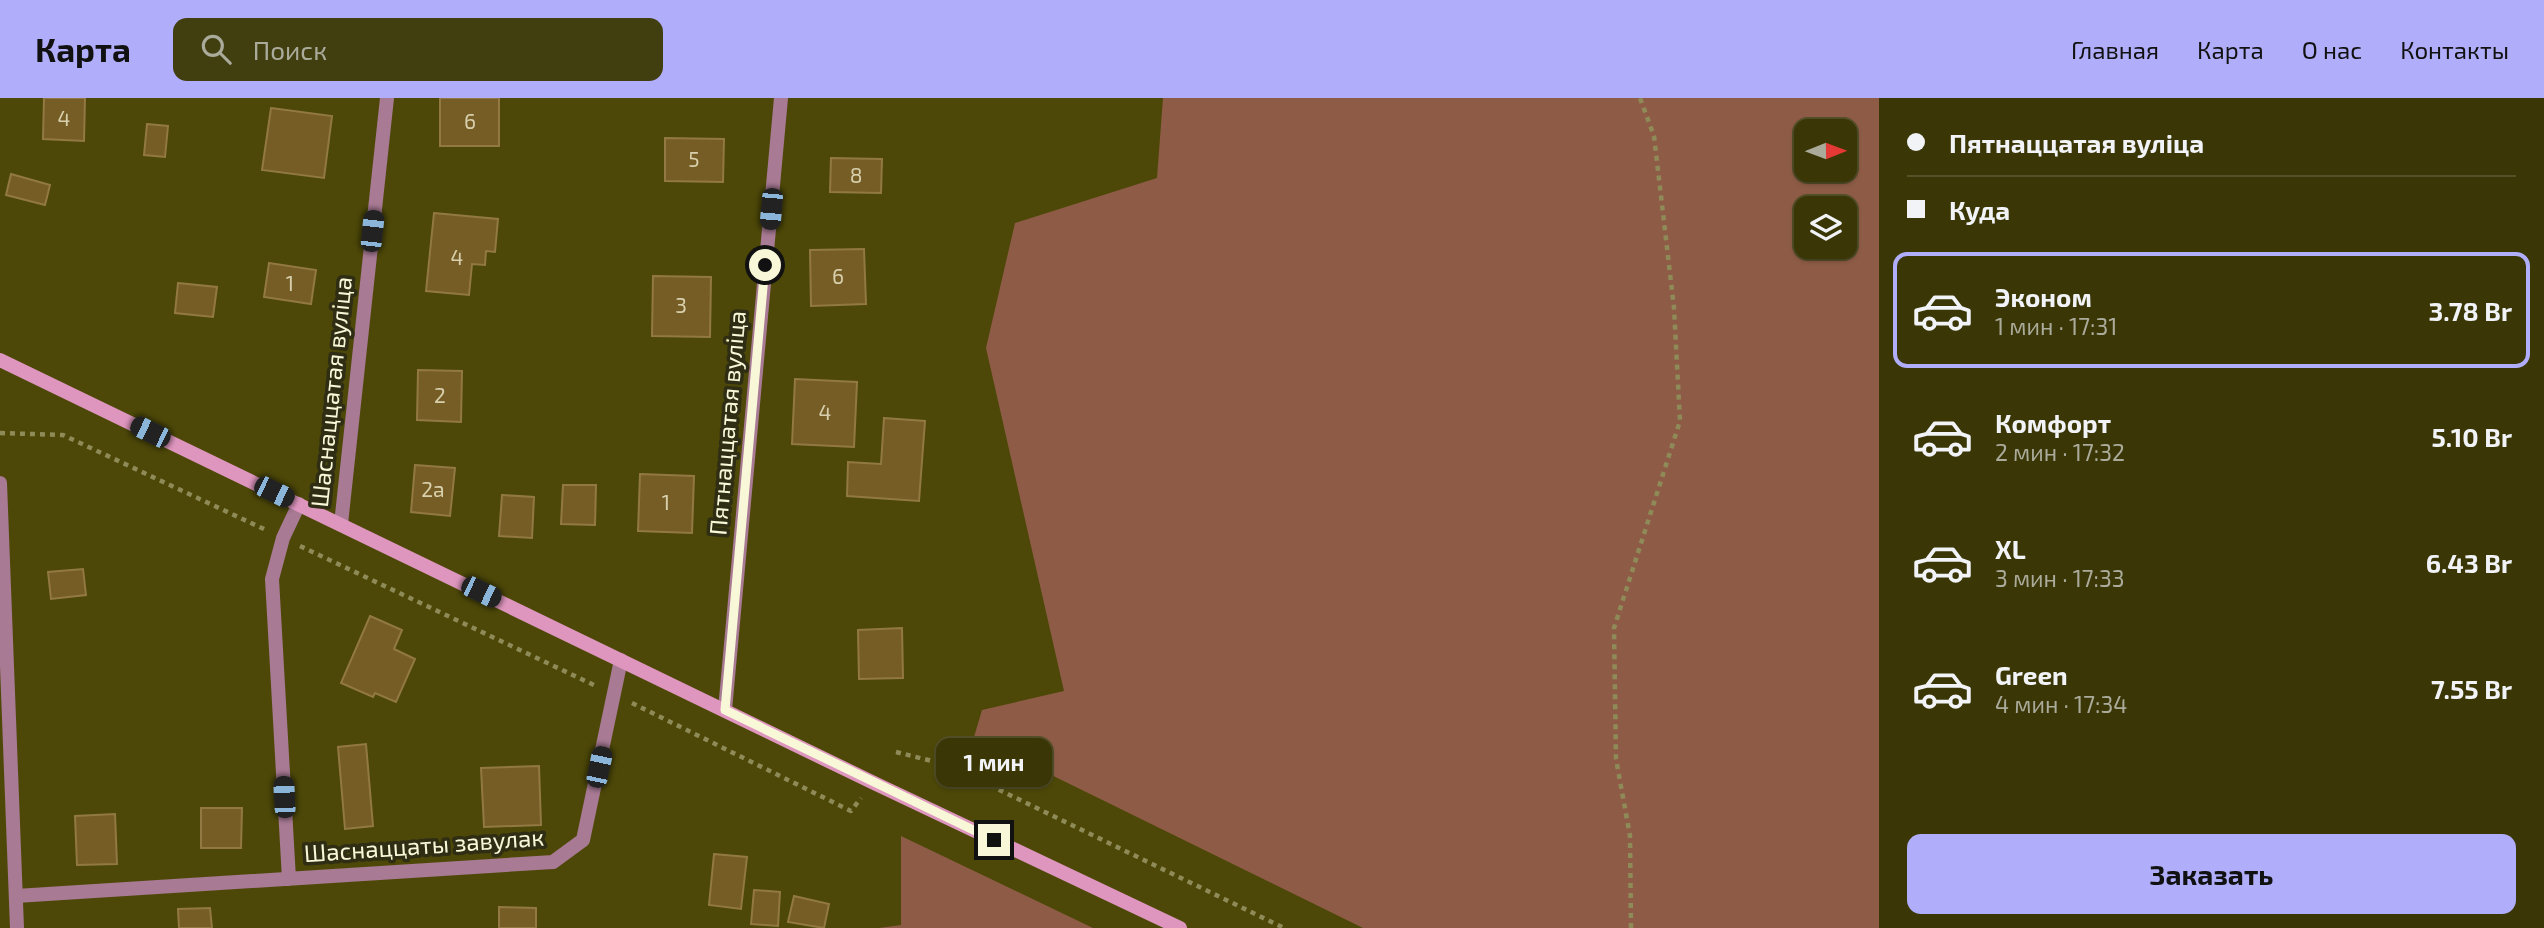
<!DOCTYPE html>
<html lang="ru">
<meta charset="utf-8">
<style>
:root{--surface:#3a3606;--page:#413e10;--text:#f1f3f6;--muted:#abab9b;--line:#545028;--accent:#b0aefa}
body{margin:0;font-family:"Exo 2",sans-serif;background:var(--page);color:var(--text);height:100vh;display:flex;flex-direction:column;font-size:26px;white-space:nowrap}
*{box-sizing:border-box;margin:0}
p{font-size:23px;color:var(--muted)}
.icon{flex:none;width:38px;height:38px;fill:none;stroke:currentColor;stroke-width:2;stroke-linecap:round;stroke-linejoin:round}
.map{position:relative;flex:1;overflow:hidden}
.drawer{display:flex;flex-direction:column;background:var(--surface);width:665px}
.drawer>*{flex:none}
.banner{display:grid;align-content:center;height:154px;padding:0 28px;background:var(--surface)}
.needle{width:46px;rotate:89deg}
.fabs{position:absolute;left:1794px;top:21px;display:grid;gap:14px}
.fabs a{display:grid;place-items:center;width:63px;height:63px;border-radius:14px;background:var(--surface);box-shadow:0 2px 5px #0004,0 0 0 2px var(--line);font-size:35px}
.end{position:absolute;width:32px;height:32px;margin:-16px;border:9px solid #f8f7d8;background:#111;box-shadow:0 0 0 4px #111}
.from{border-radius:50%}
.bubble{position:absolute;height:49px;border-radius:14px;background:var(--surface);box-shadow:0 2px 5px #0004,0 0 0 2px var(--line);font-size:23px;font-weight:700;line-height:49px;text-align:center}
.car{position:absolute;width:21px;height:42px;margin:-21px -10px;border-radius:9px;box-shadow:0 0 5px 2px #0007;background:linear-gradient(#222 24%,#8ab4d8 0 40%,#222 0 76%,#8ab4d8 0 86%,#222 0)}
.banner b{display:flex;align-items:center;gap:24px;height:66px;font-size:26px}
.banner b+b{border-top:2px solid var(--line)}
.banner i{width:18px;height:18px;background:var(--text)}
ul{padding:0;list-style:none}
li{display:flex;align-items:center;gap:21px;height:116px;margin:0 14px 10px;padding:0 14px;border:4px solid transparent;border-radius:14px}
li div{flex:1}
li b{display:block;font-size:26px}
li em{font-style:normal;font-weight:700}
li.on{border-color:var(--accent)}
li>.icon{width:63px;height:63px;stroke-width:1.5}
.cta{display:flex;gap:14px;margin-top:auto;padding:14px 28px}
.cta a{flex:1;height:80px;border-radius:14px;background:var(--accent);color:#111;font-size:28px;font-weight:700;line-height:80px;text-align:center}
header{display:flex;align-items:center;gap:42px;box-sizing:border-box;height:98px;padding:0 35px;background:var(--accent);color:#111}
header strong{font-size:33px}
nav{display:flex;gap:38px;margin-inline-start:auto;font-size:24px}
.search{width:490px;height:63px;background:var(--page);display:flex;align-items:center;gap:18px;box-sizing:border-box;padding:0 24px;border-radius:14px;color:var(--muted);font-size:26px}
main{display:flex;flex:1;min-height:0}
.map>svg:first-child{display:block}
</style>
<header>
<strong>Карта</strong>
<div class="search"><svg class="icon" aria-label="search" viewBox="0 0 24 24"><circle cx="10" cy="10" r="6"/><path d="M15 15l6 6"/></svg>Поиск</div>
<nav><a>Главная</a><a>Карта</a><a>О нас</a><a>Контакты</a></nav>
</header>
<main>
<div class="map">
<svg width="1879" height="830" viewBox="0 0 1879 830">
<rect width="100%" height="100%" fill="#4d4808"/>
<path fill="#8e5c46" fill-rule="evenodd" d="M1163 0H1879V830H1363L974 639 982 612 1064 593 986 250 1015 125 1157 80ZM1806 33H1844V72H1806ZM1806 110H1844V149H1806Z
M901 738 1093 830H879L901 827Z"/>
<path fill="#765d26" stroke="#927842" stroke-width="2" d="M44 0H85L84 43 43 41Z
M440 0H499V48H440Z
M271 10 332 18 324 80 262 72Z
M147 26 168 28 165 59 144 57Z
M665 40 724 41 723 84 665 83Z
M831 60 882 61 881 95 830 94Z
M11 76 50 87 45 107 6 97Z
M434 115 498 121 495 154 486 153 485 167 472 166 469 197 426 193Z
M864 151 866 206 811 208 810 152Z
M269 165 316 172 311 206 264 199Z
M653 178 711 179 710 239 652 238Z
M178 185 217 189 213 219 175 215Z
M418 272 462 273 461 324 417 322Z
M795 281 857 284 854 349 792 346Z
M884 320 925 323 919 403 847 398 848 364 881 366Z
M415 367 455 370 450 418 411 414Z
M640 376 694 378 692 435 638 433Z
M563 387H596L595 427 561 426Z
M502 397 534 399 532 440 499 438Z
M83 471 86 497 51 501 48 474Z
M370 518 402 532 394 551 415 561 396 604 375 595 373 599 341 585Z
M902 530 903 580 859 581 858 532Z
M366 646 373 728 345 731 338 649Z
M539 668 541 727 484 729 481 670Z
M201 710H242L241 750H201Z
M115 716 117 766 77 767 75 718Z
M714 756 747 759 741 811 709 807Z
M754 792 780 794 778 828 751 826Z
M794 798 829 806 824 830 788 824Z
M499 809 536 810V830H499Z
M210 810 212 830H179L178 811Z"/>
<g fill="none" stroke-linecap="round" stroke-linejoin="round">
<path stroke="#8f8b58" stroke-width="4.5" stroke-dasharray="5 5" stroke-linecap="butt" d="M0 335 63 337 266 432
M300 448 596 588
M632 605 851 713 861 700
M896 654 948 667 1284 830
M1631 830 1630 738 1616 661 1614 530 1680 323 1674 210 1654 38 1640 0"/>
<path stroke="#a87a94" stroke-width="14" d="M341 426 387 0
M725 612 781 0
M289 781 272 481 283 440 299 406
M16 798 553 764 583 742 621 562"/>
<path stroke="#a87a94" stroke-width="14" d="M0 385 17 830"/>
<path stroke="#de96be" stroke-width="14" d="M0 262 874 685 1180 830"/>
</g>
<g fill="none" stroke-linecap="round" stroke-linejoin="round">
<path stroke="#f8f7d8" stroke-width="9" d="M765 167 725 612 994 742"/>
</g>
<g text-anchor="middle" stroke-width="7" stroke-linejoin="round" paint-order="stroke">
<g font-size="21" fill="#d8d0ac">
<text x="64" y="28">4</text>
<text x="470" y="31">6</text>
<text x="694" y="69">5</text>
<text x="856" y="85">8</text>
<text x="457" y="167">4</text>
<text x="838" y="186">6</text>
<text x="290" y="193">1</text>
<text x="681" y="215">3</text>
<text x="440" y="305">2</text>
<text x="825" y="322">4</text>
<text x="433" y="399">2а</text>
<text x="666" y="412">1</text>
</g>
<g font-size="24" fill="#f8f7d8" stroke="#2f2e15">
<text transform="translate(332 294) rotate(-84)" y="8">Шаснаццатая вуліца</text>
<text transform="translate(728 325) rotate(-85)" y="8">Пятнаццатая вуліца</text>
<text transform="translate(424 748) rotate(-4)" y="8">Шаснаццаты завулак</text>
</g>
</g>
</svg>
<div class="fabs">
<a><svg class="needle" viewBox="-14 -14 28 28"><path d="M0-13l5 13h-10z" fill="#e53935"/><path d="M0 13l5-13h-10z" fill="#abab9b"/></svg></a>
<a><svg class="icon" aria-label="layers" viewBox="0 0 24 24"><path d="M12 4l9 5-9 5-9-5zM3 14l9 5 9-5"/></svg></a>
</div>
<i class="end from" style="left:765px;top:167px"></i>
<i class="end" style="left:994px;top:742px"></i>
<div class="bubble" style="left:936px;top:640px;width:116px">1 мин</div>
<i class="car" style="left:771px;top:111px;rotate:185deg"></i>
<i class="car" style="left:372px;top:133px;rotate:6deg"></i>
<i class="car" style="left:150px;top:334px;rotate:296deg"></i>
<i class="car" style="left:274px;top:394px;rotate:116deg"></i>
<i class="car" style="left:481px;top:494px;rotate:116deg"></i>
<i class="car" style="left:599px;top:669px;rotate:12deg"></i>
<i class="car" style="left:284px;top:699px;rotate:357deg"></i>
</div>
<section class="drawer">
<div class="banner">
<b><i class="from"></i>Пятнаццатая вуліца</b>
<b><i></i>Куда</b>
</div>
<ul>
<li class="on"><svg class="icon" aria-label="car" viewBox="0 0 24 24"><path d="M5 17H2v-5l4-1 3-4h7l3 4 3 1v5h-3M9 17h6M6 11h13"/><circle cx="7" cy="17" r="2"/><circle cx="17" cy="17" r="2"/></svg><div><b>Эконом</b><p>1 мин · 17:31</p></div><em>3.78 Br</em></li>
<li><svg class="icon" aria-label="car" viewBox="0 0 24 24"><path d="M5 17H2v-5l4-1 3-4h7l3 4 3 1v5h-3M9 17h6M6 11h13"/><circle cx="7" cy="17" r="2"/><circle cx="17" cy="17" r="2"/></svg><div><b>Комфорт</b><p>2 мин · 17:32</p></div><em>5.10 Br</em></li>
<li><svg class="icon" aria-label="car" viewBox="0 0 24 24"><path d="M5 17H2v-5l4-1 3-4h7l3 4 3 1v5h-3M9 17h6M6 11h13"/><circle cx="7" cy="17" r="2"/><circle cx="17" cy="17" r="2"/></svg><div><b>XL</b><p>3 мин · 17:33</p></div><em>6.43 Br</em></li>
<li><svg class="icon" aria-label="car" viewBox="0 0 24 24"><path d="M5 17H2v-5l4-1 3-4h7l3 4 3 1v5h-3M9 17h6M6 11h13"/><circle cx="7" cy="17" r="2"/><circle cx="17" cy="17" r="2"/></svg><div><b>Green</b><p>4 мин · 17:34</p></div><em>7.55 Br</em></li>
</ul>
<div class="cta"><a>Заказать</a></div>
</section>
</main>
